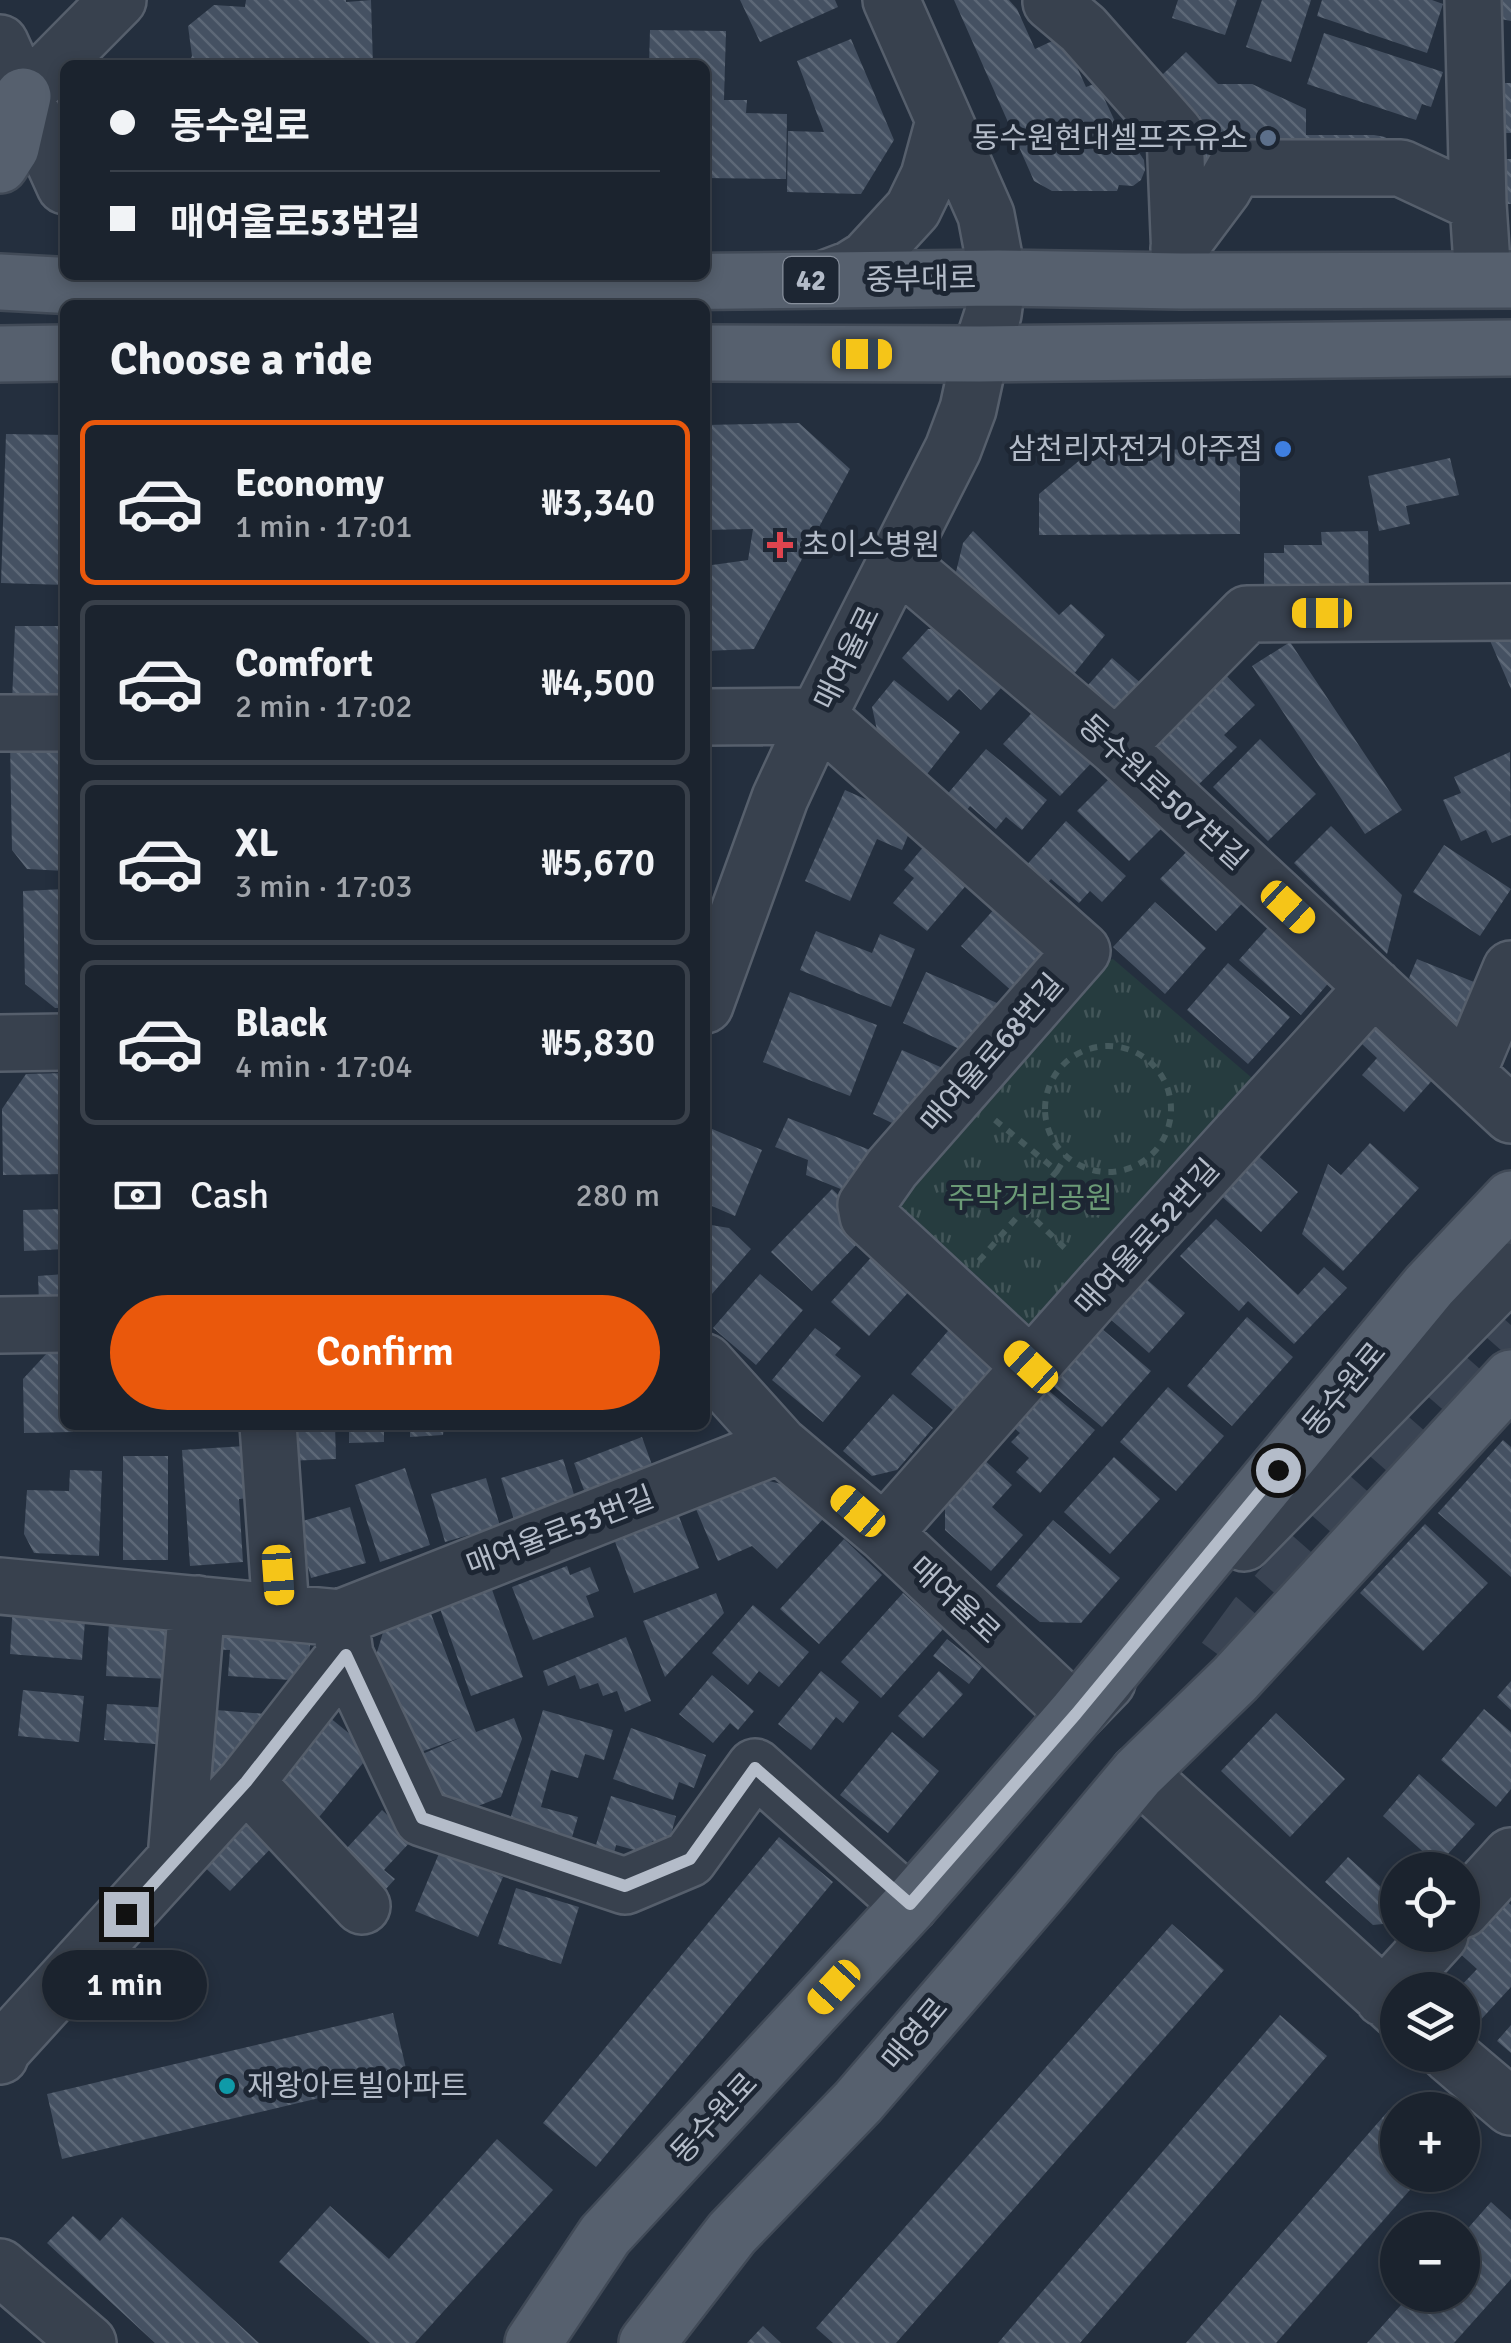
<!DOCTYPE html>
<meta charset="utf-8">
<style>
:root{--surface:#1b232e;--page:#282f3a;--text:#f1f3f6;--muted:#a0a4aa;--line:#39404a;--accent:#ea580c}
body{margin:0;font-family:Signika,"Noto Sans KR",sans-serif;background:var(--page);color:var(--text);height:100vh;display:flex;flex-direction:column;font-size:38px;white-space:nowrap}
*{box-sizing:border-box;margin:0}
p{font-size:32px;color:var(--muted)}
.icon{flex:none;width:55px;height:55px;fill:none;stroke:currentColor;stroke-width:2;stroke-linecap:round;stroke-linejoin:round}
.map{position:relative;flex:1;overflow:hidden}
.panel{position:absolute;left:60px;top:300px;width:650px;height:1130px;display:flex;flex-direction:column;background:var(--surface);border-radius:15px;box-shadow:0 5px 15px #0003,0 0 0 2px var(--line)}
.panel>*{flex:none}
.hud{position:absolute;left:60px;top:60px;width:650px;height:220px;border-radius:15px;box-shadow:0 5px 15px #0003,0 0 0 2px var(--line);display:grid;align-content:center;height:220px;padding:0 50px;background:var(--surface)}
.buttons{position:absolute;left:1380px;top:1852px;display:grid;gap:20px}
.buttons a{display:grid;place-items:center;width:100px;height:100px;border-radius:50%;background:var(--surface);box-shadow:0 5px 15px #0003,0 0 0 2px var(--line);font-size:50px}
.end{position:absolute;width:45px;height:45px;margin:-22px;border:12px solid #b4bcc9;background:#111;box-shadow:0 0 0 5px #111}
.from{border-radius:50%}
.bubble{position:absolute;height:70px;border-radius:35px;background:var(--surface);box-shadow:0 5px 15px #0003,0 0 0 2px var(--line);font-size:32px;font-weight:600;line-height:70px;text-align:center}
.car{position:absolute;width:30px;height:60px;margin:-30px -15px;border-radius:12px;box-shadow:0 0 8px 2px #0007;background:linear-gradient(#f5c518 24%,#345 0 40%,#f5c518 0 76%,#345 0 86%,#f5c518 0)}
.hud b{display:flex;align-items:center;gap:35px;height:95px;font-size:38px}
.hud b+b{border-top:2px solid var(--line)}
.hud i{width:25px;height:25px;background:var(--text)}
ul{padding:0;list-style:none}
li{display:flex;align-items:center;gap:30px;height:165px;margin:0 20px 15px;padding:0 30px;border:5px solid var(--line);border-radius:15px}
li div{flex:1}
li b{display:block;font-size:38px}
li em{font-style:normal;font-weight:600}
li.on{border-color:var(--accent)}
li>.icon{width:90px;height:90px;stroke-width:1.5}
h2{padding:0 50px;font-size:45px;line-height:120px}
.pay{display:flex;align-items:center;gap:25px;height:110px;padding:0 50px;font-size:38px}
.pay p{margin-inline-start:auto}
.cta{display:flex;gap:20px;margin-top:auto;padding:20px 50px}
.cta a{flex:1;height:115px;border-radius:60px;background:var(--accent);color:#fff;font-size:40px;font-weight:600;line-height:115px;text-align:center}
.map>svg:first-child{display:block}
</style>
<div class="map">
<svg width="1511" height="2343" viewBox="0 0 1511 2343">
<defs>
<pattern id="grass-tufts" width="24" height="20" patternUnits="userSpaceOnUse" patternTransform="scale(2.5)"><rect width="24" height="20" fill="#263c3f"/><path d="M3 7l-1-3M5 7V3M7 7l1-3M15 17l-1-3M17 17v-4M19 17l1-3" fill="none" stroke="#435659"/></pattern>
<pattern id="building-back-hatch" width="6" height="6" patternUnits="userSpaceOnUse" patternTransform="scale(2.5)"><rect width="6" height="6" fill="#455162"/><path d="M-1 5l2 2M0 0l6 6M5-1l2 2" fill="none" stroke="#5d6877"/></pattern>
</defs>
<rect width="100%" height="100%" fill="#242f3e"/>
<path fill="url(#grass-tufts)" d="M1113 959 1252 1078 1254 1108 1040 1349 879 1221 1097 965Z"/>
<path fill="url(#building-back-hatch)" d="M246 0H346V2L371 0 373 65H188L192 56 188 26 214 5 245 7Z
M740 0H835L838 7 760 42Z
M954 0H1009L1017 9 1035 49 1063 36 1086 87 1097 83 1127 147 1138 151 1144 160 1145 170 1141 180 1133 186 1119 185 1117 191H1052L1034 181Z
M1178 0H1237L1225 35 1172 18Z
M1262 0H1311L1291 62 1246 47Z
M1322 0H1432L1443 4 1427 53 1317 16Z
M1501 0H1511V21L1501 19Z
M650 30 726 31 724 100H747L746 113 787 114 786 179 705 178V65H649Z
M1324 33 1443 72 1431 107 1422 104 1416 120 1307 84Z
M851 39 894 140 861 194 787 192 788 131 824 132 797 61Z
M1186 52 1218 84H1252L1306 109V135H1374L1385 137 1395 145 1200 189V116L1161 76Z
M1496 83H1511V133H1496Z
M1499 159H1511V204H1500Z
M799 423 850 469 754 649 705 651V566L748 560 753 529 705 530V425Z
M6 434 65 435V585L1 583Z
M1240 449V534L1039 535V494L1092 450Z
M1450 458 1459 495 1406 506 1410 524 1379 531 1368 476Z
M973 531 1059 615 1071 604 1105 635 1069 680 954 580 963 543Z
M1368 531 1369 592 1264 593V553H1284V545H1322L1321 532Z
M15 626H65L59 707 12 703Z
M961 628 1012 676 981 710 959 689 948 701 902 658 928 629Z
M1511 634V689L1488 636Z
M1290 642 1402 810 1365 834 1252 666Z
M1112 658 1143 685 1121 711 1100 709 1081 693Z
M1213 662 1255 705 1224 735 1237 747 1194 789 1154 749 1152 721Z
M894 680 960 732 924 778 880 744 872 707Z
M1042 702 1099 755 1060 796 1003 744Z
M1260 739 1316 794 1268 841 1213 787Z
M65 740V871L27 869 12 850 10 741Z
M986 749 1047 800 1022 830 1006 817 996 829 970 806 964 814 944 798Z
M1510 752 1511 835 1492 843 1486 830 1461 841 1443 800 1461 793 1454 777Z
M1119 769 1171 819 1129 861 1077 811Z
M845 790 914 821 902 850 877 839 850 901 805 881Z
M1066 821 1126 876 1102 902 1090 891 1079 903 1051 879 1044 887 1023 869Z
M1331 826 1402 895 1387 954 1294 863Z
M1197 841 1252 893 1216 931 1160 879Z
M925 845 969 882 927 931 893 903 914 878 904 870Z
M1444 845 1511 889 1480 936 1413 892Z
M65 889V1008H55L25 984 23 891Z
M1005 897 1053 940 1022 1000 961 946Z
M1155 902 1206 948 1165 994 1113 947Z
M1281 913 1332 979 1301 1015 1239 960Z
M816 931 872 953 880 934 915 949 891 1007 800 970Z
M1417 959 1484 986 1470 1020 1452 1024 1409 978Z
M1228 963 1290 1017 1248 1064 1187 1010Z
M926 972 1004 1006 968 1053 903 1023Z
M790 992 877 1025 850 1096 763 1062Z
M1388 1015 1445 1066 1404 1112 1362 1075 1377 1058 1362 1044Z
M902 1050 954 1073 907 1130 873 1114Z
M65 1073V1174L3 1175 2 1109 26 1074Z
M788 1118 870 1150 853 1194 806 1175 808 1160 775 1147Z
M705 1126 762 1150 735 1216 705 1203Z
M1243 1142 1298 1192 1261 1232 1206 1182Z
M1370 1143 1419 1188 1343 1271 1302 1234 1328 1164 1341 1175Z
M832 1189 854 1210 860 1241 812 1291 771 1252Z
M65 1209V1249L24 1251 23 1210Z
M1216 1219 1298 1295 1324 1267 1347 1288 1294 1344 1248 1301 1239 1311 1180 1256Z
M705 1224 729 1228 751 1249 705 1302Z
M876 1252 914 1286 869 1336 831 1302Z
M1136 1270 1185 1313 1149 1353 1101 1311Z
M65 1274V1302L39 1303 38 1276Z
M760 1274 803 1310 756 1365 713 1328Z
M960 1317 992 1366 954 1411 911 1374Z
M1247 1317 1293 1357 1232 1426 1187 1386Z
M815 1328 841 1348 835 1355 861 1376 823 1422 772 1380Z
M1101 1328 1151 1371 1102 1427 1052 1385Z
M65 1351V1425H73V1432L24 1433 23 1379 48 1352Z
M1034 1378 1095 1430 1040 1493 1016 1472 1029 1458 1011 1442 1020 1433 1008 1423Z
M1168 1387 1224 1436 1176 1491 1120 1442Z
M893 1394 933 1428 897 1470 872 1476 843 1451Z
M285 1425H335L336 1459 286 1461Z
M349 1425H384V1442L349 1443Z
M410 1425H444L443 1435 410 1437Z
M642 1437 656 1476 588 1501 574 1463Z
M1503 1440 1511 1447V1577L1438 1513Z
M260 1445 263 1497 239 1499 243 1562 190 1566 182 1450Z
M123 1456H168V1560H123Z
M981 1457 1012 1485 992 1507 1023 1535 991 1571 945 1530V1497Z
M1114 1457 1160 1499 1110 1554 1064 1512Z
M563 1459 577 1504 515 1523 501 1478Z
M405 1468 430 1545 380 1562 355 1485Z
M70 1470 102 1471 99 1556 34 1553 24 1534 27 1490 69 1491Z
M753 1477 785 1485 823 1519 777 1569 752 1546 718 1561 693 1502Z
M486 1478 500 1526 445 1542 431 1494Z
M350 1507 366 1563 311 1578 296 1523Z
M678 1514 699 1568 634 1593 614 1539Z
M1053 1520 1120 1578 1081 1623 1040 1622 996 1586Z
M1425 1524 1488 1583 1423 1651 1360 1593Z
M844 1539 882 1575 819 1644 780 1609Z
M567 1566 570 1575 590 1567 599 1591 586 1596 594 1617 533 1640 512 1587Z
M490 1584 523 1677 471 1696 438 1603Z
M716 1593 724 1613 665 1677 643 1621Z
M903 1593 943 1629 881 1698 841 1662Z
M13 1603 86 1608 82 1660 10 1654Z
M110 1604 174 1608 170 1679 106 1676Z
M753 1605 809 1652 779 1687 759 1671 748 1685 712 1653Z
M430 1611 476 1732 514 1718 522 1739 501 1797 445 1819 420 1755 462 1737 410 1756 374 1662 384 1629Z
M212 1621 311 1627 308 1681 228 1676 230 1650 210 1649Z
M626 1637 651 1701 625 1712 617 1691 603 1696 598 1683 580 1689 575 1675 548 1686 543 1671Z
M947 1639 982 1667 969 1684 933 1656Z
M821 1671 859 1702 843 1723 836 1717 811 1750 778 1724Z
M939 1671 963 1694 923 1738 898 1716Z
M712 1675 754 1711 738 1730 730 1723 713 1743 679 1714Z
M1511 1681V1710L1497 1697Z
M23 1690 84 1696 79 1742 18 1736Z
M107 1704 170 1708 168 1745 104 1740Z
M1484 1709 1511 1732V1789L1496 1807 1441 1760Z
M216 1710 280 1715 208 1784Z
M543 1710 613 1730 604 1760 585 1754 578 1778 551 1770 541 1807 578 1817 568 1851 506 1833Z
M1276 1713 1345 1779 1290 1837 1221 1771Z
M329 1717 372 1752 311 1827 268 1791Z
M631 1728 706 1755 694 1788 679 1782 673 1800 613 1779Z
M892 1732 939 1771 888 1833 840 1795Z
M1419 1774 1475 1824 1438 1865 1383 1816Z
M611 1796 676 1816 668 1846 652 1841 649 1854 616 1845 613 1857 594 1851Z
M382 1810 413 1839 384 1870 395 1879 376 1900 335 1861Z
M241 1812 275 1844 230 1891 196 1859Z
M779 1837 833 1882 596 2167 543 2123Z
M440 1851 503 1877 478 1937 415 1911Z
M1348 1857 1382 1888 1398 1870V1918L1393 1923 1373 1925 1325 1882Z
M516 1888 579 1907 561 1964 498 1944Z
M1503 1898 1511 1905V1987L1475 2026 1462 2015V1990H1457L1477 1969 1455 1949Z
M1172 1924 1224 1970 896 2343H833L816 2328Z
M393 2013 408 2077 62 2159 47 2094Z
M1280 2015 1327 2056 1080 2343H998Z
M1511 2025V2053L1497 2041Z
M1389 2110 1398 2117V2175H1423L1276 2343H1186Z
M497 2139 553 2190 415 2343H370L279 2262 330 2206 389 2259Z
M1491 2202 1511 2220V2279L1454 2343H1367L1410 2295H1462V2235Z
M73 2216 100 2241 122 2217 259 2343H155L47 2243Z
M763 2326 781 2343H747Z"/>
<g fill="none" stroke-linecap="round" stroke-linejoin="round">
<path stroke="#3a4453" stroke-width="55" stroke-dasharray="55 28" stroke-linecap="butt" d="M1224 1659 1255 1617 1511 1325"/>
<g stroke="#565f6c" stroke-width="60">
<path id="minor" d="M1473 0 1478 204 1483 279
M1051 2 1083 29 1175 133 1180 259
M0 43 65 186
M23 96 118 0
M1179 248 1223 189 1235 168H1401L1478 204
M822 280 851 269 867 259 913 209 929 176 944 121
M896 560 1116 747 1511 1115
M705 717 818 716 1082 951 892 1168 866 1205 868 1216 1031 1367
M0 723H65
M1116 747 1247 614 1511 612
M705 1005 780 798 818 716 953 449 968 409 980 354 993 314 998 278 986 215 891 0
M0 1043 65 1042
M1467 1074 1511 969
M0 1325 65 1324
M705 1362 780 1445 884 1533 1076 1714 1107 1682
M268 1425 281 1612
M884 1533 1103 1285 1374 987
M1244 1543 1511 1271
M0 1586 340 1618 780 1445
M340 1618 345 1655 422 1818 625 1886 689 1859 755 1767 910 1905
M1138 1773 1398 2010
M246 1782 362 1906
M176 1859 197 1604
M1462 1910 1511 1856
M1383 1998 1440 1935
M1450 2055 1511 2107
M0 2056 2 2050 246 1782 345 1655
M0 2267 88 2343"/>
</g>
<g stroke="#414a57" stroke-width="60">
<path id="major" d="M0 165 11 148 23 96
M0 282 112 288 998 278 1181 281 1511 280
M705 353 980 354 1511 348
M0 354 65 353
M533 2343 605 2235 910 1905 973 1833 1076 1714 1429 1286 1511 1199
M647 2343 732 2233 858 2102 1042 1888 1138 1773 1235 1679 1511 1378"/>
</g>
<path stroke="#44595c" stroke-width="6" stroke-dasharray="8 8" stroke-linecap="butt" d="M1045 1109a63 63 0 1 1 126 0a63 63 0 1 1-126 0Z
M995 1120 1057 1171 1066 1156
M1024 1209 1070 1253
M979 1261 1057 1171"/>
<use href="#minor" stroke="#38414e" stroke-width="55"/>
<use href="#major" stroke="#56606e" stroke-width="55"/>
</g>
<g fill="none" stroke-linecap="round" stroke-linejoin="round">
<path stroke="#b4bcc9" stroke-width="12" d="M126 1914 246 1782 346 1655 422 1818 625 1886 690 1859 755 1768 910 1904 1076 1714 1278 1470"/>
</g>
<circle fill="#5c6f8a" stroke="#1d2633" stroke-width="4" cx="1268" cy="138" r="10"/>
<circle fill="#3f7fe0" stroke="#1d2633" stroke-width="4" cx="1283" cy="449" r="10"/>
<path fill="#e0444e" stroke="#1d2633" stroke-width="4" d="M775 530h10v10h10v10h-10v10h-10v-10h-10v-10h10z"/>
<circle fill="#0f9aa8" stroke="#1d2633" stroke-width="4" cx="227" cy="2086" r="10"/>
<g text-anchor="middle" stroke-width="10" stroke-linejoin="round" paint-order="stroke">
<rect fill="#1d2633" stroke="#878f9c" stroke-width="2.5" x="783.5" y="257" width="55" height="46" rx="8"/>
<g font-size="28" font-weight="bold" fill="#b4bcc9">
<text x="811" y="290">42</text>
</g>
<g font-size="30" fill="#b4bcc9" stroke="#1d2633" text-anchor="end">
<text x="1248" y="148">동수원현대셀프주유소</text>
<text x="1263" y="459">삼천리자전거 아주점</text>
<text x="802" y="555" text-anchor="start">초이스병원</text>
<text x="247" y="2096" text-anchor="start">재왕아트빌아파트</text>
</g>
<g font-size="30" fill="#b4bcc9" stroke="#1d2633">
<text transform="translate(921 279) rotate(-1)" y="10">중부대로</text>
<text transform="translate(847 658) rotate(-64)" y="10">매여울로</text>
<text transform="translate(1163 792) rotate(42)" y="10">동수원로507번길</text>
<text transform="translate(992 1053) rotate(-49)" y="10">매여울로68번길</text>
<text transform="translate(1147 1237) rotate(-48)" y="10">매여울로52번길</text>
<text transform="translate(1344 1389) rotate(-50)" y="10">동수원로</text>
<text transform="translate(560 1531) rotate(-21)" y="10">매여울로53번길</text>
<text transform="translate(955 1600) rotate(43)" y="10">매여울로</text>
<text transform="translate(915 2034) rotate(-50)" y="10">매영로</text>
<text transform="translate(714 2118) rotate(-47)" y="10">동수원로</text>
</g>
<g font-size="30" fill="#6b9a76" stroke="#1d2633">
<text x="1030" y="1208">주막거리공원</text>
</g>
</g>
</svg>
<div class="buttons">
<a><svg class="icon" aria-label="locate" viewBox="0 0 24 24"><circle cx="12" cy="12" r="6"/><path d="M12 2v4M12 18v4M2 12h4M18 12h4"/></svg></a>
<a><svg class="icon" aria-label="layers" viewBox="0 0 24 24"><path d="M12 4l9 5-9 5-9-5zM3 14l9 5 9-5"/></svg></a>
<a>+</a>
<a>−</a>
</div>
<i class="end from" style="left:1278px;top:1470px"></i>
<i class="end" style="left:126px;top:1914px"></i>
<div class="bubble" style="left:42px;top:1950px;width:165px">1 min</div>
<i class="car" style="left:862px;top:354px;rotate:90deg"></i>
<i class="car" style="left:1322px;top:613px;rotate:270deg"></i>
<i class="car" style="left:1288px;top:907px;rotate:133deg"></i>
<i class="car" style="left:1031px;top:1367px;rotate:313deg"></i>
<i class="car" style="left:858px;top:1511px;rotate:311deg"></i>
<i class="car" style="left:278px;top:1575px;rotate:176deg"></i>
<i class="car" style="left:834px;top:1987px;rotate:223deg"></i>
<div class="hud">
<b><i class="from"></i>동수원로</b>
<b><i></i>매여울로53번길</b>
</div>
<section class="panel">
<h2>Choose a ride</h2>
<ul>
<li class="on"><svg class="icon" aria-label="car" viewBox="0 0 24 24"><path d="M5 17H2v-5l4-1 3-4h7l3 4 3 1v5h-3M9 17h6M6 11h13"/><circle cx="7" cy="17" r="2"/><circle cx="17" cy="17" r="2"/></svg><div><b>Economy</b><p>1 min · 17:01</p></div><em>₩3,340</em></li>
<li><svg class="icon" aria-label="car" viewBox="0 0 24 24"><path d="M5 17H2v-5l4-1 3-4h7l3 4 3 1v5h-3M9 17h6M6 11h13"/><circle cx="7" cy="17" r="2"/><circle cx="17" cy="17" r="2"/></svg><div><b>Comfort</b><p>2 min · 17:02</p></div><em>₩4,500</em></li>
<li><svg class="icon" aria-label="car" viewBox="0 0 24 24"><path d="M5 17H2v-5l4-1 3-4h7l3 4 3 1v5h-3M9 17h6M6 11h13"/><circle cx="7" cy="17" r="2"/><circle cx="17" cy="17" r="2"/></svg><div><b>XL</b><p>3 min · 17:03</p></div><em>₩5,670</em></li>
<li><svg class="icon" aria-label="car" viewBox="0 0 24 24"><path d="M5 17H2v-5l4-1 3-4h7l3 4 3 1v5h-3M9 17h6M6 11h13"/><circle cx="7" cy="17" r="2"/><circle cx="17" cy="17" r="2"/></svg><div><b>Black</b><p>4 min · 17:04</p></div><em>₩5,830</em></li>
</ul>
<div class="pay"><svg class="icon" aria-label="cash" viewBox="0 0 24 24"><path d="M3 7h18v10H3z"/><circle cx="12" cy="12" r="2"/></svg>Cash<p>280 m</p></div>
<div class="cta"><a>Confirm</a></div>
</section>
</div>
